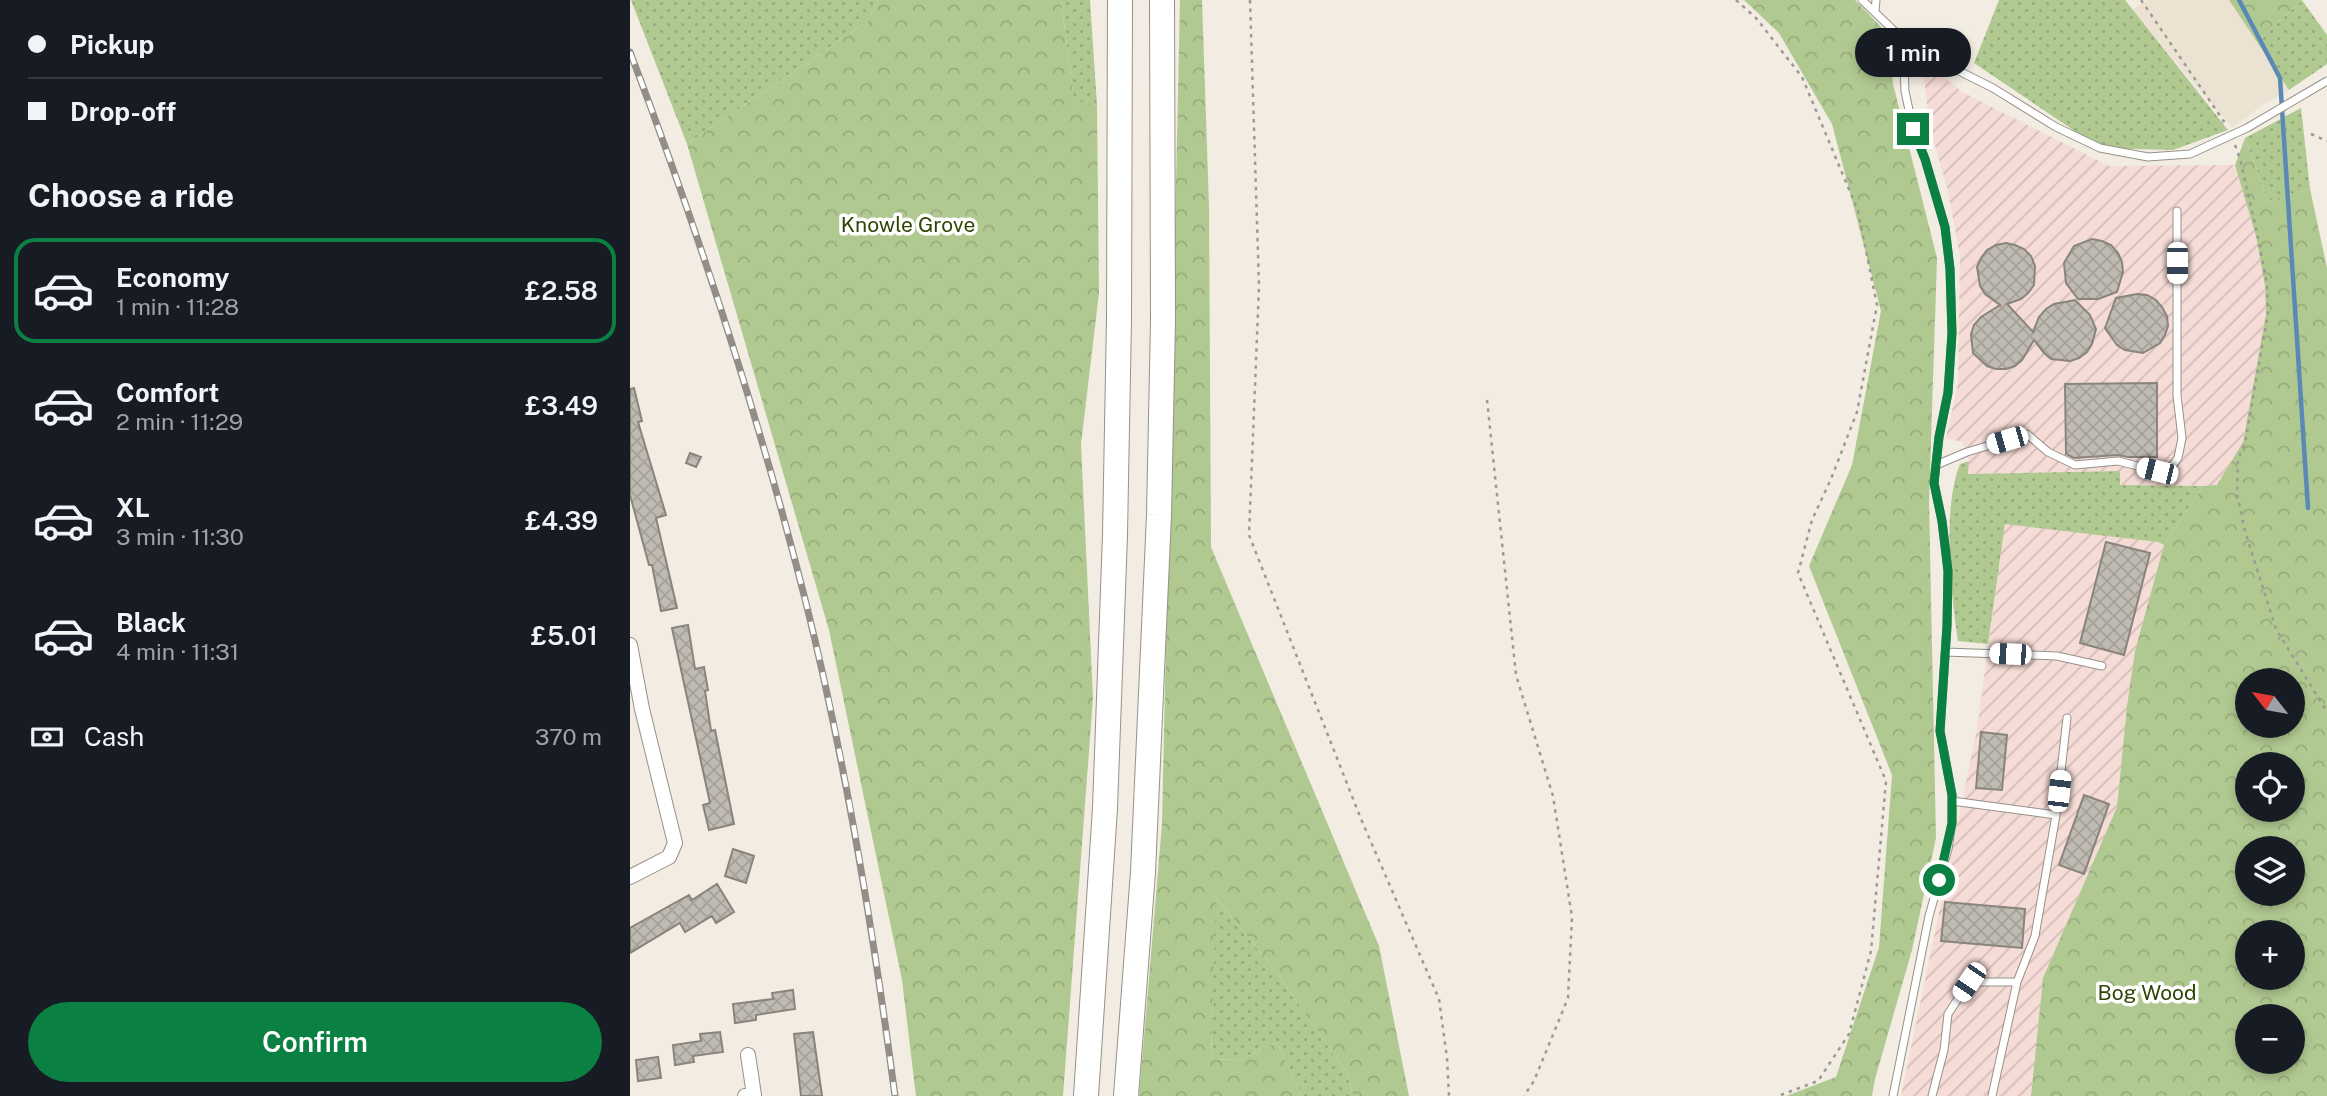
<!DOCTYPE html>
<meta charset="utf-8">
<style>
:root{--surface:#171b24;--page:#20242c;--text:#f1f3f6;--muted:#9ea1a6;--line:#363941;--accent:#0b8043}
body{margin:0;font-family:"Public Sans",sans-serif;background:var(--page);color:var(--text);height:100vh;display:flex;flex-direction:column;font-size:26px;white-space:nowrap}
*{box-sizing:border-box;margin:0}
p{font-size:23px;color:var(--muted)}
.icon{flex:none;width:38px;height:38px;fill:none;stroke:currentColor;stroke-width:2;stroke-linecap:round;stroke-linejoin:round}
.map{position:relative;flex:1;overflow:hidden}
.sheet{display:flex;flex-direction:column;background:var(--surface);width:630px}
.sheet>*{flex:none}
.top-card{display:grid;align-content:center;height:154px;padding:0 28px;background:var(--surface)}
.needle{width:46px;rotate:301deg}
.buttons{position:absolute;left:1605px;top:668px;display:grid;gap:14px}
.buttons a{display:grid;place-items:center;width:70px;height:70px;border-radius:50%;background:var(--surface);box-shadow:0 4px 10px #0003;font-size:35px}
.end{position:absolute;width:32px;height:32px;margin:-16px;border:9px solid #0b8043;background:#fff;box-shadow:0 0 0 4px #fff}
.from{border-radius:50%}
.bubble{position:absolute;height:49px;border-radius:24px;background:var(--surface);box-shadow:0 4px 10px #0003;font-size:23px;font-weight:600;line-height:49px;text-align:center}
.car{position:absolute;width:21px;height:42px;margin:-21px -10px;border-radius:9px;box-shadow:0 0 5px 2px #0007;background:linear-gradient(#fff 24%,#345 0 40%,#fff 0 76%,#345 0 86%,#fff 0)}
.top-card b{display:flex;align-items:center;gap:24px;height:66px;font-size:26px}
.top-card b+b{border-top:2px solid var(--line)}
.top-card i{width:18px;height:18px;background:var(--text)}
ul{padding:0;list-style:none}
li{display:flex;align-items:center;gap:21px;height:105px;margin:0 14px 10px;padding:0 14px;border:4px solid transparent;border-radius:21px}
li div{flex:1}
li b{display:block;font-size:26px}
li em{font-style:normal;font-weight:600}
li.active{border-color:var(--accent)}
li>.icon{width:63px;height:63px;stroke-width:1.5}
h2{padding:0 28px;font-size:32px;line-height:84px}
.pay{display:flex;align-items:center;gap:18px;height:77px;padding:0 28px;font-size:26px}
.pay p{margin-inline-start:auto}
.button{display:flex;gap:14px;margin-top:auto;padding:14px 28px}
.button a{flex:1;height:80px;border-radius:42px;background:var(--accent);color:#fff;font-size:28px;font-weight:600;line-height:80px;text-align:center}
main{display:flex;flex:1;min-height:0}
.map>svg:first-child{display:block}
</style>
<main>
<section class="sheet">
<div class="top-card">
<b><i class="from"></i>Pickup</b>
<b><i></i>Drop-off</b>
</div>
<h2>Choose a ride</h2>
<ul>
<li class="active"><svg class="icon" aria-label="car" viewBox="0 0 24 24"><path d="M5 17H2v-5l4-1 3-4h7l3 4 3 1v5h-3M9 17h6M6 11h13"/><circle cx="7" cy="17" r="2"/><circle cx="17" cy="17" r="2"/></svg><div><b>Economy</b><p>1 min · 11:28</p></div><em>£2.58</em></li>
<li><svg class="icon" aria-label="car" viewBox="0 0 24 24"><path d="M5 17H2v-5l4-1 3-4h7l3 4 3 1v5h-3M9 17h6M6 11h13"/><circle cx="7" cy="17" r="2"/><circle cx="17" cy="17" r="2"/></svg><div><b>Comfort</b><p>2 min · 11:29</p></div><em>£3.49</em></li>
<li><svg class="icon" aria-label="car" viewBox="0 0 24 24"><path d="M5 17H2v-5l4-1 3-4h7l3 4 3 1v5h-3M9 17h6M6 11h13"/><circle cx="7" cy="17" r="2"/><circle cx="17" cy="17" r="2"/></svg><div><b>XL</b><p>3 min · 11:30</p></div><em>£4.39</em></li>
<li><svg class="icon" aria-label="car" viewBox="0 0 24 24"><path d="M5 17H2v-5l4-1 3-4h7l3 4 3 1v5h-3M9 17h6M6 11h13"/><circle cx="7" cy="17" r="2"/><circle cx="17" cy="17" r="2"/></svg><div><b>Black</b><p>4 min · 11:31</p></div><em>£5.01</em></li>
</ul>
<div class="pay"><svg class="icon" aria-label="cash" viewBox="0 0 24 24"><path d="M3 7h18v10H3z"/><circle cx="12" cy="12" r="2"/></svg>Cash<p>370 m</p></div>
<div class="button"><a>Confirm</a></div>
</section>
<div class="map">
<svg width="1697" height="1096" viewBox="0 0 1697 1096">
<defs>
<pattern id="industrial-furrows" width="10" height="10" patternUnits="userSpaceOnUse" patternTransform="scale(1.75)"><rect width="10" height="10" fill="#f6dcd6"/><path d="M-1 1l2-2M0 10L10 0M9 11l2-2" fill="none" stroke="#d3bcb7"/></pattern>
<pattern id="grass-dots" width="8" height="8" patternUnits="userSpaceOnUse" patternTransform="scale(1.75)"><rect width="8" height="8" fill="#b0c991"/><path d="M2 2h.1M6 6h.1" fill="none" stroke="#97ac7c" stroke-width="1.8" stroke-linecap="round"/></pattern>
<pattern id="forest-crowns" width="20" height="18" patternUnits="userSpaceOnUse" patternTransform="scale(1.75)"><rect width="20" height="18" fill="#b0c991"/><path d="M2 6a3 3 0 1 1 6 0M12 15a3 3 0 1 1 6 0" fill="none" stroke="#97ac7c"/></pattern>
<pattern id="building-cross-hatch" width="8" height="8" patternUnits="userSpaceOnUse" patternTransform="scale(1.75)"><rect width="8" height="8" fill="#c0bbb2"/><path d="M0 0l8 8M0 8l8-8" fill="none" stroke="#a5a098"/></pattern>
</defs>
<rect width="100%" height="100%" fill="#f2ece3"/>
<path fill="#ece2d2" d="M1518 0H1599L1659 90 1631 106 1602 128 1502 10Z"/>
<path fill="url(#industrial-furrows)" d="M1304 72 1315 78 1332 92 1479 166 1605 165 1626 236 1635 286 1636 314 1613 442 1587 486 1490 485V471L1338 474 1339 461 1332 442 1316 438 1328 384 1330 257 1318 191 1299 124 1294 76Z
M1375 523 1528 542 1534 545 1505 651 1497 706 1487 807 1413 978 1401 1096H1271L1347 729Z"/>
<path fill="url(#grass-dots)" d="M1 0H248L237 22 57 144Z
M431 0H460L467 106 444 101Z
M1369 0H1495L1598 130 1543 150 1470 148 1344 63Z
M1672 0 1697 35V64L1659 90 1627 42Z
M1671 108 1680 189 1638 201 1615 138Z
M1339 461 1338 474 1490 471V485L1573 486 1534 545 1528 542 1375 524 1358 644 1328 641C1321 593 1312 509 1330 464Z
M585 897 644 969 717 1073 723 1096H672L647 1042 610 1060 581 1059Z"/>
<path fill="url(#forest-crowns)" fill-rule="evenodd" d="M248 0H431L444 100 467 106 469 293 451 444 463 698 433 1096H286L272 980 199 630 57 144 237 22Z
M550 0H572L579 206 581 547 749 946 779 1096H723L717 1073 644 969 586 898 581 1059 610 1060 647 1042 672 1096H509L532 824Z
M1114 0H1225L1259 35 1263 84 1307 258 1299 502 1306 838 1282 950 1245 1079 1242 1096H1156L1206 1077 1249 947 1262 775 1179 566 1222 465 1251 311 1202 124 1149 33Z
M1599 0H1672L1627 42Z
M1615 138 1638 201 1680 189 1697 268V1096H1401L1413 978 1487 807 1497 706 1505 651 1534 545 1573 486 1587 485 1613 442 1636 314 1635 286 1626 236 1605 165ZM1617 681H1662V726H1617ZM1617 765H1662V810H1617ZM1617 849H1662V894H1617ZM1617 933H1662V978H1617ZM1617 1017H1662V1062H1617Z"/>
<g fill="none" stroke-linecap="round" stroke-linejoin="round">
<path stroke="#5b89b6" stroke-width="4.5" d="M1609 0 1650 78 1678 508"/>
</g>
<path fill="url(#building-cross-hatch)" stroke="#89847c" stroke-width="2" d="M1462 239 1472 241 1481 245 1488 253 1492 262 1493 272 1487 292 1468 299H1448L1436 283 1434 263 1444 246Z
M1376 243 1385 245 1394 249 1401 256 1405 266 1404 285 1398 293 1391 299 1377 304 1403 332 1409 317 1416 309 1424 304 1445 300 1460 315 1466 329 1462 344 1457 352 1449 358 1440 361 1421 359 1414 353 1404 340 1392 360 1385 366 1376 369H1366L1357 366 1343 353 1341 334 1344 325 1351 317 1370 305 1355 294 1350 286 1347 267 1351 258 1357 250 1366 245Z
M1507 294 1517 295 1526 300 1532 307 1537 316 1538 326 1535 335 1530 343 1513 353 1495 350 1487 345 1475 328 1486 298Z
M1527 383V457H1498L1487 455 1444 458 1436 454 1435 384Z
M4 388 12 421 8 422 36 515 26 518 47 608 31 611 22 565H19L0 495V389Z
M60 453 71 457 66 467 56 463Z
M1476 542 1520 553 1494 655 1450 643Z
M58 625 65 669 74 667 78 690 75 691 81 731 85 730 104 824 79 830 73 805 80 803 42 628Z
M1351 732 1377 735 1372 790 1346 788Z
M1454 795 1479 804 1454 874 1429 865Z
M103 849 124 856 116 883 95 876Z
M87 884 104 912 86 923 82 916 55 932 50 923 0 953V928L59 895 62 900Z
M1315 902 1395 909 1392 948 1311 941Z
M163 990 165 1009 126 1015V1020L105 1023 103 1004 143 999 142 993Z
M90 1032 93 1052 63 1056 64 1062 45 1065 43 1045 71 1041 70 1034Z
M183 1032 192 1096H171L164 1034Z
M28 1057 31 1078 8 1081 6 1060Z"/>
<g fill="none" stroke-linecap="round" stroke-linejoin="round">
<g stroke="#969188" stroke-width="9">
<path id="service" d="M1232 0 1281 47 1363 88 1426 127 1470 148 1518 157 1560 154 1617 128 1697 81
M1245 12 1246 0
M1306 465 1337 452 1397 434 1418 452 1445 465 1488 461 1527 471 1542 466 1548 458 1552 438 1547 395V211
M1316 652 1427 656 1472 666
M1322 801 1426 815
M1263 1096 1299 916 1318 849 1322 823V795L1310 731 1317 626 1318 571 1312 521 1304 483 1309 437 1318 392 1322 333 1320 269 1315 227 1295 159 1283 129 1275 91 1274 69 1281 47
M1302 1096 1314 1050 1318 1014 1339 982H1387
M1362 1096 1387 982 1405 936 1426 815 1437 718"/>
</g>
<g stroke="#969188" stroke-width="16">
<path id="minor" d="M0 645 12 709 45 843 39 857 0 877
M115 1096 124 1095 118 1055"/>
</g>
<g stroke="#969188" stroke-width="26">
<path id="motorway" d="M456 1096 475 808 485 535 489 319 490 0
M496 1096 513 872 529 515 533 321 532 0"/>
</g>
<path stroke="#9e9a93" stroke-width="2.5" stroke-dasharray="3.5 5" stroke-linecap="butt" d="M620 0 629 286 619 535 731 819 809 999 817 1058 819 1096
M1106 0 1126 18 1172 77 1228 211 1247 305 1227 412 1201 479 1182 520 1168 573 1256 781 1241 951 1219 1034 1188 1081 1148 1096
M1511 0 1597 126
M1681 134 1697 141
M1605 145 1610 159 1627 233 1637 284 1638 313 1615 443 1608 459 1607 494 1615 531 1646 629 1697 712
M857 400 886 675 923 796 942 917 938 998 904 1081 894 1096"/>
<use href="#service" stroke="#fff" stroke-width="7"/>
<use href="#minor" stroke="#fff" stroke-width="14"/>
<use href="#motorway" stroke="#fff" stroke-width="24"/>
<g stroke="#928e87" stroke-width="7">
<path id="rail" d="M0 52C68 231 128 413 175 599 216 762 243 929 265 1096"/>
</g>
<use href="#rail" stroke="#fff" stroke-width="4.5" stroke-dasharray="13" stroke-linecap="butt"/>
</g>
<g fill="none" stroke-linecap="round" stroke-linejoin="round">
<path stroke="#0b8043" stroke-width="9" d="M1283 129 1295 159 1315 227 1320 269 1322 333 1318 393 1309 437 1304 483 1312 521 1318 571 1317 626 1310 731 1322 795V823L1309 880"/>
</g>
<g text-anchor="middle" stroke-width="7" stroke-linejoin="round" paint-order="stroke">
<g font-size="21" fill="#304505" stroke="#fff">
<text x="278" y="232">Knowle Grove</text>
<text x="1517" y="1000">Bog Wood</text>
</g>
</g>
</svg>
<div class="buttons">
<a><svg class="needle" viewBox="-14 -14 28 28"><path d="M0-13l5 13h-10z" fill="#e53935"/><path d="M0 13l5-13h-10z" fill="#9ea1a6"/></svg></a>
<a><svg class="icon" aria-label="locate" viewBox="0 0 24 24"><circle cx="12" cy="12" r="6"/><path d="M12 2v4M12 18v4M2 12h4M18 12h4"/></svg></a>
<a><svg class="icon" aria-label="layers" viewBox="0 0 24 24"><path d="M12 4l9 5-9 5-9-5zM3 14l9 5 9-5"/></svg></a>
<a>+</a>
<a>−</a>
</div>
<i class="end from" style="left:1309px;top:880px"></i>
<i class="end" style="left:1283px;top:129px"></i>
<div class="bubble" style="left:1225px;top:28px;width:116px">1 min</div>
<i class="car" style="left:1547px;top:263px;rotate:180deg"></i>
<i class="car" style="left:1377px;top:440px;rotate:254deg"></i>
<i class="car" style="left:1527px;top:471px;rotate:284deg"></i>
<i class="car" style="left:1380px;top:654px;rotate:272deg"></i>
<i class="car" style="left:1429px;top:791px;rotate:6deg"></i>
<i class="car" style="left:1339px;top:982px;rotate:214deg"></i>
</div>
</main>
